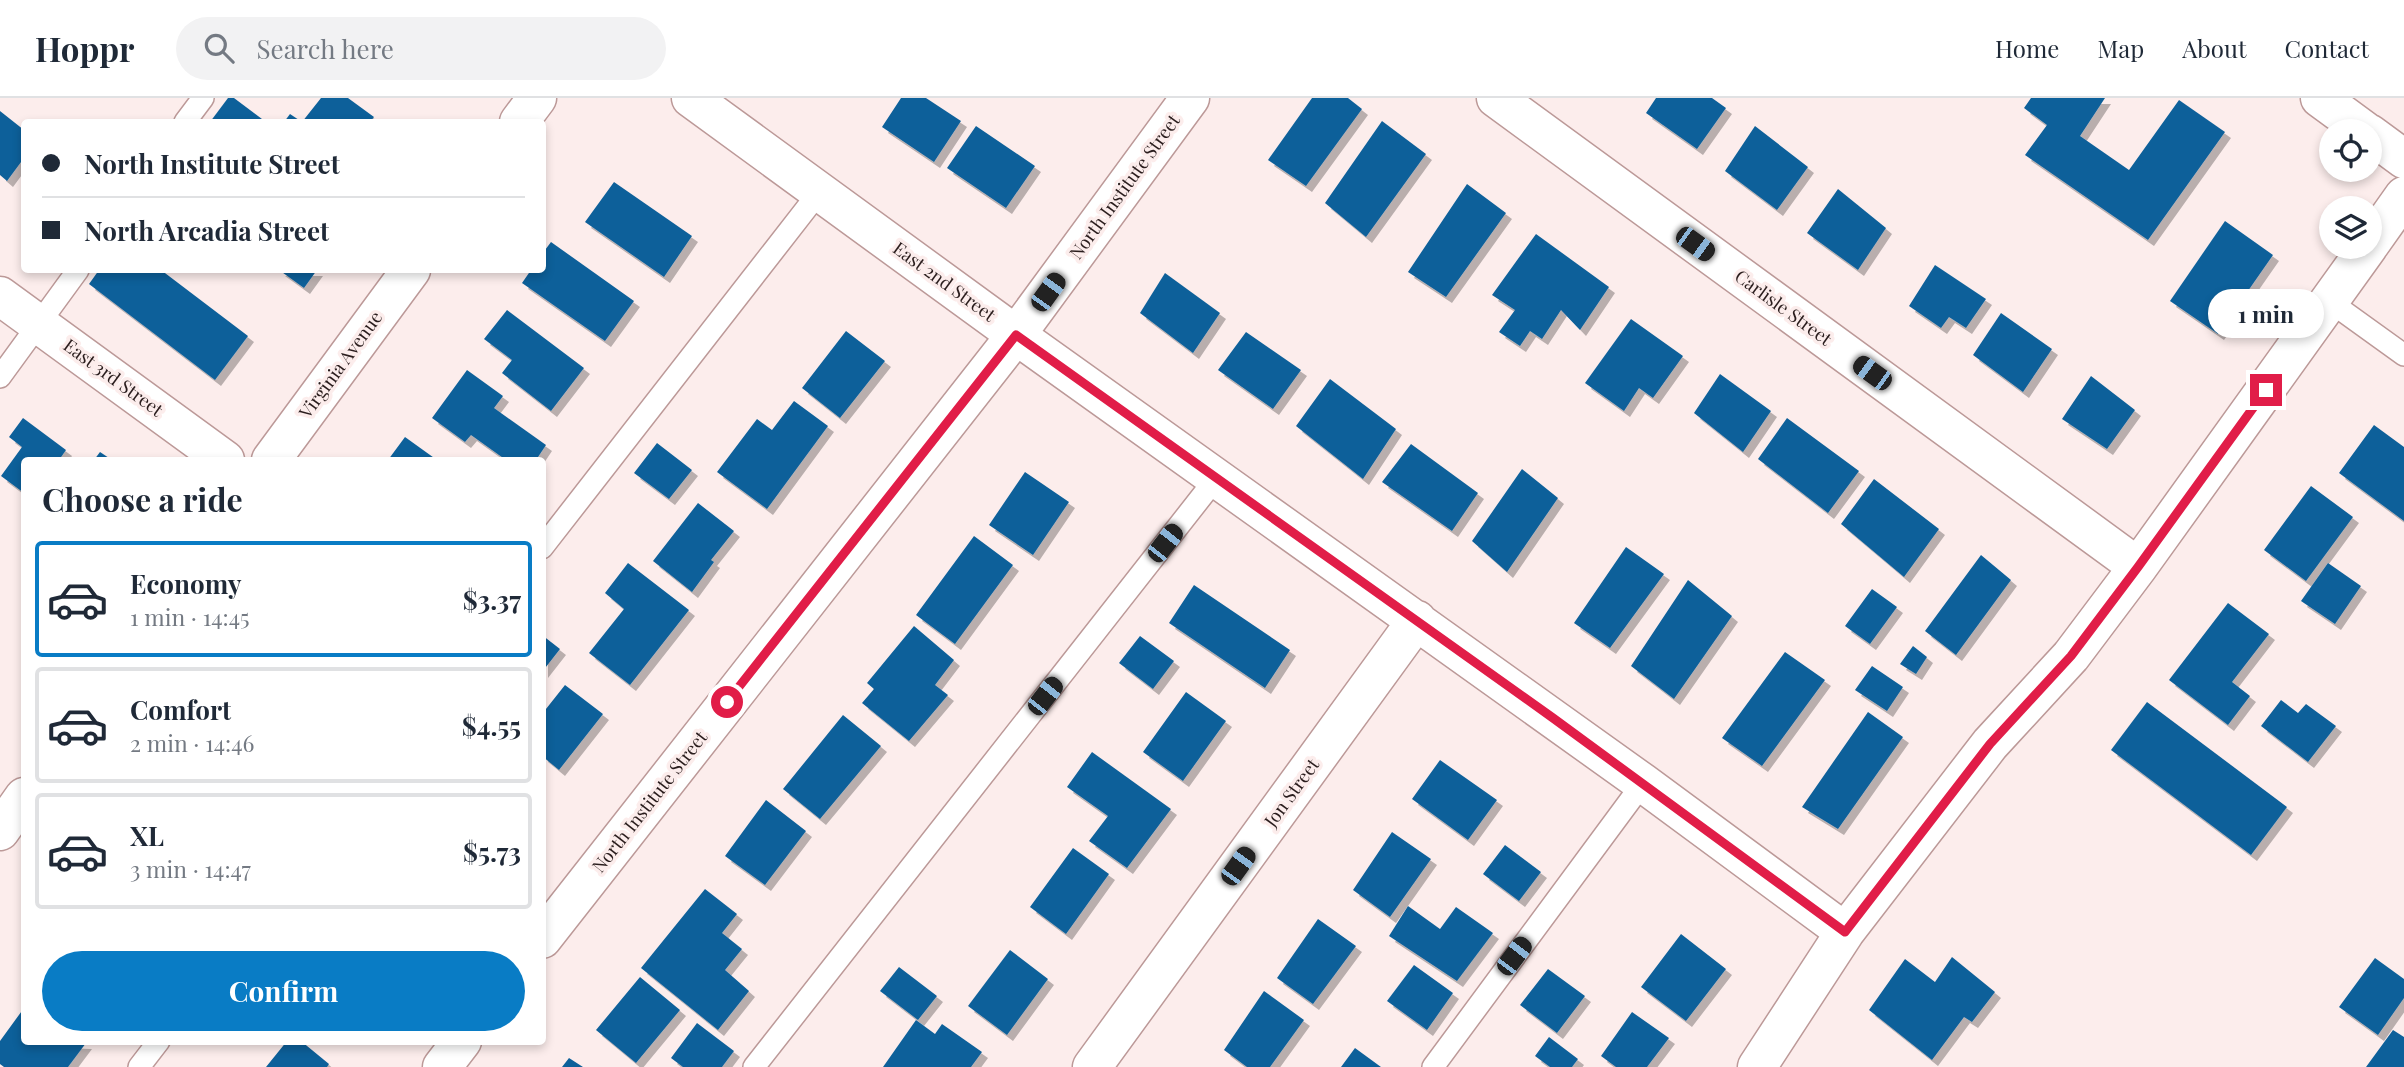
<!DOCTYPE html>
<meta charset="utf-8">
<style>
:root{--surface:#fff;--page:#f2f2f3;--text:#1f2937;--muted:#747a83;--line:#e0e1e3;--accent:#097cc5}
body{margin:0;font-family:"Playfair Display",serif;background:var(--page);color:var(--text);height:100vh;display:flex;flex-direction:column;font-size:26px;white-space:nowrap}
*{box-sizing:border-box;margin:0}
p{font-size:23px;color:var(--muted)}
.icon{flex:none;width:38px;height:38px;fill:none;stroke:currentColor;stroke-width:2;stroke-linecap:round;stroke-linejoin:round}
.map{position:relative;flex:1;overflow:hidden}
.panel{position:absolute;left:21px;top:359px;width:525px;height:588px;display:flex;flex-direction:column;background:var(--surface);border-radius:7px;box-shadow:0 4px 10px #0003}
.panel>*{flex:none}
.hud{position:absolute;left:21px;top:21px;width:525px;height:154px;border-radius:7px;box-shadow:0 4px 10px #0003;display:grid;align-content:center;height:154px;padding:0 21px;background:var(--surface)}
.tools{position:absolute;left:2319px;top:21px;display:grid;gap:14px}
.tools a{display:grid;place-items:center;width:63px;height:63px;border-radius:50%;background:var(--surface);box-shadow:0 4px 10px #0003;font-size:35px}
.end{position:absolute;width:32px;height:32px;margin:-16px;border:9px solid #e11d48;background:#fff;box-shadow:0 0 0 4px #fff}
.from{border-radius:50%}
.bubble{position:absolute;height:49px;border-radius:24px;background:var(--surface);box-shadow:0 4px 10px #0003;font-size:23px;font-weight:700;line-height:49px;text-align:center}
.car{position:absolute;width:21px;height:42px;margin:-21px -10px;border-radius:9px;box-shadow:0 0 5px 2px #0007;background:linear-gradient(#222 24%,#8ab4d8 0 40%,#222 0 76%,#8ab4d8 0 86%,#222 0)}
.hud b{display:flex;align-items:center;gap:24px;height:66px;font-size:26px}
.hud b+b{border-top:2px solid var(--line)}
.hud i{width:18px;height:18px;background:var(--text)}
ul{padding:0;list-style:none}
li{display:flex;align-items:center;gap:21px;height:116px;margin:0 14px 10px;padding:0 7px;border:4px solid var(--line);border-radius:7px}
li div{flex:1}
li b{display:block;font-size:26px}
li em{font-style:normal;font-weight:700}
li.on{border-color:var(--accent)}
li>.icon{width:63px;height:63px;stroke-width:1.5}
h2{padding:0 21px;font-size:32px;line-height:84px}
.action{display:flex;gap:14px;margin-top:auto;padding:14px 21px}
.action a{flex:1;height:80px;border-radius:42px;background:var(--accent);color:#fff;font-size:28px;font-weight:700;line-height:80px;text-align:center}
header{display:flex;align-items:center;gap:42px;box-sizing:border-box;height:98px;padding:0 35px;background:var(--surface);border-bottom:2px solid var(--line)}
header strong{font-size:33px}
nav{display:flex;gap:38px;margin-inline-start:auto;font-size:24px}
.search{width:490px;height:63px;background:var(--page);display:flex;align-items:center;gap:18px;box-sizing:border-box;padding:0 24px;border-radius:38px;color:var(--muted);font-size:26px}
.map>svg:first-child{display:block}
</style>
<header>
<strong>Hoppr</strong>
<div class="search"><svg class="icon" aria-label="search" viewBox="0 0 24 24"><circle cx="10" cy="10" r="6"/><path d="M15 15l6 6"/></svg>Search here</div>
<nav><a>Home</a><a>Map</a><a>About</a><a>Contact</a></nav>
</header>
<div class="map">
<svg width="2404" height="969" viewBox="0 0 2404 969">
<defs>
<filter id="shadow"><feDropShadow dx="6" dy="6" stdDeviation="0" flood-color="#0004"/></filter>
</defs>
<rect width="100%" height="100%" fill="#fcedec"/>
<path fill="#11619a" filter="url(#shadow)" d="M228 0H234L266 24H210Z
M321 0H348L374 19 370 24H302Z
M901 0H926L961 23 934 64 882 29Z
M1312 0H1348L1362 11 1306 88 1268 62Z
M1656 0H1712L1726 10 1697 51 1646 15Z
M2031 0H2105L2080 38 2129 72 2179 2 2225 34 2148 142 2025 57 2047 27 2024 10Z
M0 13 24 32V60L7 83 0 77Z
M290 16 302 24H284Z
M1382 23 1426 56 1366 139 1325 105Z
M976 28 1035 68 1006 110 947 70Z
M1755 28 1808 69 1777 112 1725 73Z
M614 84 692 138 664 179 585 124Z
M1467 86 1506 115 1446 199 1408 174Z
M1838 91 1886 130 1858 172 1807 135Z
M2225 123 2273 157 2218 236 2170 203Z
M1536 136 1609 189 1580 232 1561 212 1542 241 1530 233 1520 248 1499 234 1515 212 1492 197Z
M551 144 634 203 605 243 522 185 531 172H542V156Z
M1935 167 1986 201 1966 230 1949 219 1941 230 1909 208Z
M99 172H161L248 238 215 282 89 186Z
M279 172H317L304 190Z
M1165 175 1220 215 1193 255 1140 215Z
M507 212 584 270 551 313 502 275 512 262 484 241Z
M2001 215 2052 251 2023 294 1973 257Z
M1631 221 1683 258 1653 300 1639 290 1624 313 1585 285Z
M846 233 885 263 840 320 802 290Z
M1246 234 1301 272 1273 311 1218 272Z
M467 272 503 298 494 310 546 347 536 362H506L471 337 465 344 432 320Z
M1720 276 1771 313 1743 354 1694 315Z
M2091 278 2135 312 2107 351 2062 321Z
M1330 281 1396 331 1363 381 1296 328Z
M794 303 828 328 767 411 717 374 757 321 772 332Z
M23 320 66 352 59 362H24V395L1 378 22 349 9 339Z
M1787 320 1859 373 1828 415 1758 361Z
M2374 327 2404 349V423L2339 375Z
M405 339 437 362H388Z
M657 345 692 372 669 401 634 375Z
M1411 346 1478 395 1452 433 1382 384Z
M100 354 112 362H94Z
M1522 371 1558 400 1507 474 1472 443Z
M1025 374 1069 404 1033 457 989 427Z
M1874 381 1939 431 1904 479 1841 426Z
M2311 388 2353 419 2306 483 2264 452Z
M698 405 734 433 711 462 714 464 692 494 653 463Z
M974 438 1013 467 955 546 916 517Z
M1626 449 1664 476 1610 550 1574 525Z
M1981 457 2011 482 1956 557 1925 533Z
M628 465 689 512 630 587 589 555 624 511 605 495Z
M2328 465 2361 488 2335 526 2301 503Z
M1688 482 1732 518 1674 601 1631 568Z
M1194 487 1290 552 1265 590 1169 525Z
M1872 491 1897 509 1870 546 1845 528Z
M2228 505 2269 536 2232 584 2250 598 2228 627 2169 582Z
M914 528 954 562 935 587 948 597 909 643 862 605 874 591 867 585Z
M542 537 560 551 542 574Z
M1140 538 1174 563 1153 591 1119 565Z
M1913 548 1927 559 1916 576 1900 566Z
M1785 554 1825 582 1762 668 1722 640Z
M1872 568 1903 589 1887 613 1855 592Z
M565 587 603 616 559 672 542 658V616Z
M1186 594 1226 623 1183 683 1143 654Z
M2281 602 2298 615 2306 606 2336 628 2308 664 2261 628Z
M2147 604 2287 709 2251 757 2111 652Z
M1868 614 1903 639 1838 731 1802 709Z
M843 617 881 648 820 721 783 691Z
M1092 654 1171 711 1127 770 1089 743 1108 718 1067 689Z
M1440 662 1497 702 1468 742 1412 701Z
M766 702 806 733 765 787 725 758Z
M1392 734 1431 761 1390 819 1353 792Z
M1505 747 1541 774 1519 803 1483 776Z
M1073 750 1109 776 1066 836 1030 809Z
M705 791 737 816 722 835 742 851 725 872 749 893 718 932 641 870Z
M1408 808 1440 831 1456 809 1493 835 1457 883 1389 838Z
M1318 821 1356 848 1313 906 1277 880Z
M1681 836 1726 871 1686 923 1641 889Z
M1010 852 1048 881 1007 937 968 908Z
M1952 859 1995 894 1972 924 1964 919 1932 962 1869 912 1905 861 1935 884Z
M2375 860 2404 881V900L2378 937 2339 909Z
M1414 867 1453 895 1427 932 1387 903Z
M899 869 937 898 918 922 880 893Z
M1548 871 1585 898 1557 935 1520 907Z
M640 879 680 912 636 965 596 932Z
M1264 893 1304 922 1270 969H1247L1224 952Z
M24 910V943L86 945 68 969H4L0 966V943Z
M1632 914 1669 940 1647 969H1616L1601 958Z
M916 922 935 936 942 926 982 954 971 969H883Z
M697 925 734 953 722 969H683L671 960Z
M2393 932 2404 939V969H2366Z
M1549 939 1578 961 1572 969H1550L1535 958Z
M287 943H301L329 966 327 969H266Z
M1355 950 1381 969H1341Z
M569 960 583 969H562Z"/>
<g fill="none" stroke-linecap="round" stroke-linejoin="round">
<g stroke="#bc9998" stroke-width="24">
<path id="service" d="M185 24 203 0
M2329 203 2404 257
M0 279 78 172
M542 450 820 93
M139 969 159 943
M754 969 1217 379
M1433 969 1643 685"/>
</g>
<g stroke="#bc9998" stroke-width="41">
<path id="minor" d="M691 0 1016 237 1643 685 1845 834
M1496 0 2138 469
M2320 0 2365 33
M519 24 537 0
M2370 36 2404 61
M2370 146 2404 98
M0 198 225 362
M271 362 411 172
M0 733 24 699
M542 841 1016 237 1190 0
M442 969 462 943
M1092 969 1417 522
M1757 969 1845 834 1990 646 2071 558 2138 469 2368 149"/>
</g>
<use href="#service" stroke="#fff" stroke-width="21"/>
<use href="#minor" stroke="#fff" stroke-width="38"/>
</g>
<g fill="none" stroke-linecap="round" stroke-linejoin="round">
<path stroke="#e11d48" stroke-width="9" d="M727 604 1016 237 1553 620 1845 834 1990 646 2071 558 2138 469 2266 292"/>
</g>
<g text-anchor="middle" stroke-width="7" stroke-linejoin="round" paint-order="stroke">
<g font-size="18" fill="#2a1d1d" stroke="#fcedec">
<text transform="translate(1125 89) rotate(-54)" y="6">North Institute Street</text>
<text transform="translate(944 184) rotate(36)" y="6">East 2nd Street</text>
<text transform="translate(1783 210) rotate(36)" y="6">Carlisle Street</text>
<text transform="translate(341 267) rotate(-54)" y="6">Virginia Avenue</text>
<text transform="translate(113 280) rotate(36)" y="6">East 3rd Street</text>
<text transform="translate(1292 695) rotate(-54)" y="6">Jon Street</text>
<text transform="translate(650 704) rotate(-52)" y="6">North Institute Street</text>
</g>
</g>
</svg>
<div class="tools">
<a><svg class="icon" aria-label="locate" viewBox="0 0 24 24"><circle cx="12" cy="12" r="6"/><path d="M12 2v4M12 18v4M2 12h4M18 12h4"/></svg></a>
<a><svg class="icon" aria-label="layers" viewBox="0 0 24 24"><path d="M12 4l9 5-9 5-9-5zM3 14l9 5 9-5"/></svg></a>
</div>
<i class="end from" style="left:727px;top:604px"></i>
<i class="end" style="left:2266px;top:292px"></i>
<div class="bubble" style="left:2208px;top:191px;width:116px">1 min</div>
<i class="car" style="left:1695px;top:146px;rotate:126deg"></i>
<i class="car" style="left:1048px;top:194px;rotate:36deg"></i>
<i class="car" style="left:1872px;top:275px;rotate:306deg"></i>
<i class="car" style="left:1165px;top:445px;rotate:38deg"></i>
<i class="car" style="left:1045px;top:598px;rotate:38deg"></i>
<i class="car" style="left:1238px;top:768px;rotate:36deg"></i>
<i class="car" style="left:1514px;top:858px;rotate:37deg"></i>
<div class="hud">
<b><i class="from"></i>North Institute Street</b>
<b><i></i>North Arcadia Street</b>
</div>
<section class="panel">
<h2>Choose a ride</h2>
<ul>
<li class="on"><svg class="icon" aria-label="car" viewBox="0 0 24 24"><path d="M5 17H2v-5l4-1 3-4h7l3 4 3 1v5h-3M9 17h6M6 11h13"/><circle cx="7" cy="17" r="2"/><circle cx="17" cy="17" r="2"/></svg><div><b>Economy</b><p>1 min · 14:45</p></div><em>$3.37</em></li>
<li><svg class="icon" aria-label="car" viewBox="0 0 24 24"><path d="M5 17H2v-5l4-1 3-4h7l3 4 3 1v5h-3M9 17h6M6 11h13"/><circle cx="7" cy="17" r="2"/><circle cx="17" cy="17" r="2"/></svg><div><b>Comfort</b><p>2 min · 14:46</p></div><em>$4.55</em></li>
<li><svg class="icon" aria-label="car" viewBox="0 0 24 24"><path d="M5 17H2v-5l4-1 3-4h7l3 4 3 1v5h-3M9 17h6M6 11h13"/><circle cx="7" cy="17" r="2"/><circle cx="17" cy="17" r="2"/></svg><div><b>XL</b><p>3 min · 14:47</p></div><em>$5.73</em></li>
</ul>
<div class="action"><a>Confirm</a></div>
</section>
</div>
